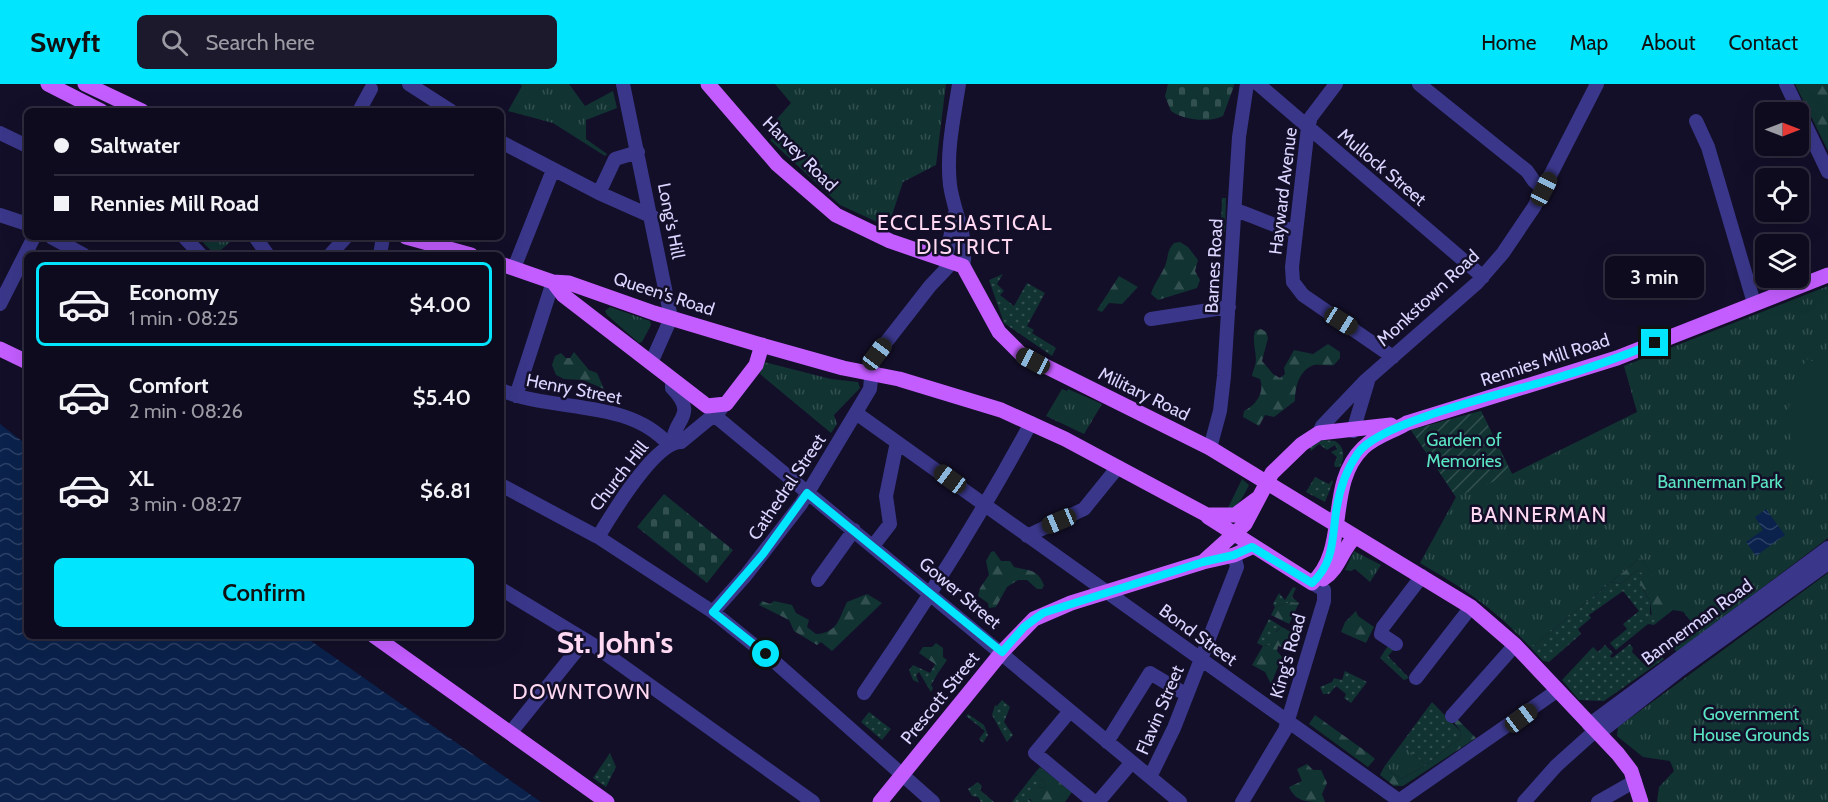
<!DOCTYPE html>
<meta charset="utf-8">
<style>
:root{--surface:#0e0b1f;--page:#1c192c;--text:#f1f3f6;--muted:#9b9ba4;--line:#2e2b3d;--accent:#02e5ff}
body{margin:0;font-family:Cabin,sans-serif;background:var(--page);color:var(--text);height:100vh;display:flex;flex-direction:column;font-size:22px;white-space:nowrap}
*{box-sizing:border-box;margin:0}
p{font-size:20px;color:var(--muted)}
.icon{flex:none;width:33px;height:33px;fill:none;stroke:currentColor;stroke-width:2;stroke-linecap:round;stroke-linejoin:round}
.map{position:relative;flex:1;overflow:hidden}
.panel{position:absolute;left:24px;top:168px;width:480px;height:387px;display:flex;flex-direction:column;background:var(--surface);border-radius:9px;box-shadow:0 6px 24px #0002,0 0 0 2px var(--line)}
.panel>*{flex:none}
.hud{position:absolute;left:24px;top:24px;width:480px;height:132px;border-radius:9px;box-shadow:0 6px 24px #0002,0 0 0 2px var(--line);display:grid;align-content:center;height:132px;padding:0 30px;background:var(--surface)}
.needle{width:39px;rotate:90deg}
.controls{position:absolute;left:1755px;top:18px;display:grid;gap:12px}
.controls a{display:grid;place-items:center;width:54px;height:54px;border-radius:9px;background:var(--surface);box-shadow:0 6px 24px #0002,0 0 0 2px var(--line);font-size:30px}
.end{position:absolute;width:27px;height:27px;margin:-14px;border:8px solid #02e5ff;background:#111;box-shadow:0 0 0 3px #111}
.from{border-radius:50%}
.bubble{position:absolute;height:42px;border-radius:9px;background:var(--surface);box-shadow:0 6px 24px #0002,0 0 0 2px var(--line);font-size:20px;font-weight:600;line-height:42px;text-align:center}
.car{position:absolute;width:18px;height:36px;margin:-18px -9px;border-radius:8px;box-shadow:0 0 4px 2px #0007;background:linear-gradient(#222 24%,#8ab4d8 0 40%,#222 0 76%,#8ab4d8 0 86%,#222 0)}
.hud b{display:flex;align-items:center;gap:21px;height:57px;font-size:22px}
.hud b+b{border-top:2px solid var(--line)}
.hud i{width:15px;height:15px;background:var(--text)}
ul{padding:10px 0 0;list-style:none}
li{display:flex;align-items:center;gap:18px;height:84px;margin:0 12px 9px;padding:0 18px;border:3px solid transparent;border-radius:9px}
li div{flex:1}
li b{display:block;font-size:22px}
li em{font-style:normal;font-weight:600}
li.active{border-color:var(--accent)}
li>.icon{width:54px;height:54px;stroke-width:1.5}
.action{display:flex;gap:12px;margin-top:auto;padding:12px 30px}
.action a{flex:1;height:69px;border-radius:9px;background:var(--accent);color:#111;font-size:24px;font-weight:600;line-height:69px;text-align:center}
header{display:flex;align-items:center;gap:36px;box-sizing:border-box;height:84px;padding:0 30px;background:var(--accent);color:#111}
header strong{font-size:28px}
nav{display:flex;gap:33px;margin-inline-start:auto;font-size:21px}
.search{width:420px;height:54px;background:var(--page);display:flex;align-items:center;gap:15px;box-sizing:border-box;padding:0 21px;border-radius:9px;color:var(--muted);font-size:22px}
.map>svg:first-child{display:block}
</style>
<header>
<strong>Swyft</strong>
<div class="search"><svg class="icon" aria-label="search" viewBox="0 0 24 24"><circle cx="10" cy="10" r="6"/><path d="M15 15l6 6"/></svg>Search here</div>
<nav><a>Home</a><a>Map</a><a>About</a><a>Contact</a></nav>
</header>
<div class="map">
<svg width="1828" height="718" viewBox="0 0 1828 718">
<defs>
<pattern id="grass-dots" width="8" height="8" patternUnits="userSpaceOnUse" patternTransform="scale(1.5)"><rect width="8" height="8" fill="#113332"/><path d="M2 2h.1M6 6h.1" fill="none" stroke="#335051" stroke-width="1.8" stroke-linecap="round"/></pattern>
<pattern id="forest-firs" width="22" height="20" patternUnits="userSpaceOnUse" patternTransform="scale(1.5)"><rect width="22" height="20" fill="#113332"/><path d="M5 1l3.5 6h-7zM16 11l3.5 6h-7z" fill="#335051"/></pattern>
<pattern id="cemetery-stones" width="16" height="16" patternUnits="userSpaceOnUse" patternTransform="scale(1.5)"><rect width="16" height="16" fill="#113332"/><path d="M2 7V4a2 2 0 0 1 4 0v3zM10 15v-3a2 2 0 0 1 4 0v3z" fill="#335051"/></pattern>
<pattern id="park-tufts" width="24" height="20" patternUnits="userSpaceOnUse" patternTransform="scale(1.5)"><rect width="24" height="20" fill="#113332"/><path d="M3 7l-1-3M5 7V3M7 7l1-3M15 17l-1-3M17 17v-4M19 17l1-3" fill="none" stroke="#335051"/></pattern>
<pattern id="garden-furrows" width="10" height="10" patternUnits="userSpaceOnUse" patternTransform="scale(1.5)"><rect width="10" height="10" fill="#113332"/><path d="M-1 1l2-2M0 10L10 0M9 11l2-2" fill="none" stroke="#335051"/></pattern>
<pattern id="water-waves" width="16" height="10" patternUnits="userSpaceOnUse" patternTransform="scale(1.5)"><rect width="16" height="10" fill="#0a224c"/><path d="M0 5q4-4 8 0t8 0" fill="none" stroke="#2d4167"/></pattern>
</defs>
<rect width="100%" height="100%" fill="#130f29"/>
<path fill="url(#grass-dots)" d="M1222 114H1226L1225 148 1215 143 1221 142Z
M1003 190 997 200 1004 207 1000 211 1014 222 1027 199 1045 209 1027 242 1034 246 1032 249 1056 264 1052 272 1004 239 989 196Z
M1322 356 1335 357C1345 363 1345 373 1340 383H1335L1334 380 1337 373 1331 368 1337 365 1335 361 1327 366 1319 360 1311 367 1310 363Z
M1315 393 1329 400 1332 396 1333 398 1325 418 1306 408Z
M1637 486 1644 490 1643 505 1650 517V530L1659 537 1654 541 1648 540 1616 566 1610 559 1627 545 1623 540 1639 527 1623 507 1589 531 1591 534 1578 545 1581 550 1549 578 1543 577 1531 564 1611 498 1621 500Z
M1293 503 1296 504 1292 513 1299 519 1291 518 1275 523 1273 520 1279 509 1285 516Z
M1698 533H1704L1701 550 1677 568 1668 559 1672 556 1677 561 1691 550 1685 542Z
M1269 535 1282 543 1276 547 1273 560 1263 562 1257 559Z
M1630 560 1633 564 1632 568 1647 583 1657 575 1653 568 1657 565 1664 575 1604 617 1579 616 1562 596 1593 563 1598 568 1605 561 1613 569 1610 572 1612 574Z
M1388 562 1395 564 1388 572 1409 594 1404 596 1380 574Z
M935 580 938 589 931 601 933 604 931 608 919 588 916 591 919 599 913 596 909 586 913 581 930 589Z
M1345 587 1367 598 1351 619 1344 614 1346 610 1336 602 1329 610H1323L1320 603 1332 598 1334 594 1342 596Z
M1002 616 1010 623 1004 638 1013 651 1007 658 992 631 995 621 997 622Z
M1432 618 1461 648 1460 654 1426 681 1401 660Z
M869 628 891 645 882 656 861 638Z
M968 630 984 641 988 651 983 659 979 655 985 647 966 632Z
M610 669 616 683 606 703 593 694Z
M1034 690 1044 697 1046 703 1034 704 1029 716 1032 718H1012Z
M978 698 982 702 980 706 994 718H981L978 713 972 712 968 705Z"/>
<path fill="url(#forest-firs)" d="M1795 0H1828V67Z
M1180 158 1188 163 1198 176 1195 187 1200 196 1197 204 1158 216 1151 210C1154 199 1161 192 1165 182 1169 172 1166 168 1174 159Z
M1119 192 1138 203 1122 220 1109 219 1102 228 1097 226Z
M1261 245 1266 248 1268 254 1262 277 1273 290 1280 294 1285 290 1284 284 1294 266 1313 270 1328 260 1340 268V274L1334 281C1327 282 1320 280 1314 281 1299 286 1295 303 1295 317L1274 333 1265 331 1259 342 1243 333 1244 327C1256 321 1265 309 1260 295L1252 292C1253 286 1255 283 1256 277 1256 266 1252 258 1255 247Z
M574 268 589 286 597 289 604 305 583 296 564 295 556 291 552 281 555 272 561 269 566 274H570Z
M994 467 1001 477H1010L1014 483C1028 487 1037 484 1044 501L1042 505H1037L1027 496H1018L1007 503 996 523 989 524 988 519 978 512 980 504 989 491 986 477 991 468Z
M1640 474 1685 528 1673 526 1659 537 1652 534 1650 517 1639 497 1644 490 1637 486 1621 500 1611 498Z
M867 510 882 519 832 567 821 558 817 561 794 547 789 536 759 521 762 517 770 520 774 517 792 521 796 529 809 536 807 543 816 550C838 549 839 534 847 518Z
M1291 518 1299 519 1289 540 1271 531 1275 523Z
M1356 527 1358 532 1374 543 1366 559 1341 548 1345 538Z
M1282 543 1291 548 1286 564 1278 562 1277 567 1282 573 1271 600 1265 588 1252 581 1263 562 1273 560V550Z
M936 559 943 564V573L947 576 938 589 935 580 919 569 923 563H932Z
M1315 631 1368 669 1375 675 1368 683 1309 640Z
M1456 634 1476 654 1403 702H1394L1380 691 1384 683 1401 695 1426 681 1460 654 1461 648 1453 637Z
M1307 680 1313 686H1321L1327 699 1322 710 1325 718C1306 718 1296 718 1289 703L1302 697 1297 685Z
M1040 683 1072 708 1065 718H1032L1027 709 1034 704 1046 703 1044 697 1034 690Z"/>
<path fill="url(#cemetery-stones)" d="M1168 0H1234V2L1223 32C1209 39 1183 36 1171 27L1165 12Z
M664 410 733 466 707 499 637 443Z"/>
<path fill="url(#park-tufts)" d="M520 0H569L585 22 613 7 617 24 586 36V55L607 70 605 72 553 39 508 27 522 2Z
M775 0H946L936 81 903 98 888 143 840 121 770 56 783 45 776 36 791 19Z
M198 153H234L235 154 215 171Z
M1828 202V454L1701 550 1640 474 1531 564C1493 523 1467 507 1420 479L1456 413 1411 346 1481 327 1512 390 1637 328 1624 282Z
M610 223 650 237 651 241 642 258 639 259 607 231 605 227Z
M764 278 831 295 858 298 860 304 834 331 837 340 831 349 760 290Z
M1062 305 1067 307 1068 305 1102 320 1084 350 1046 332Z
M1242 395 1249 401C1243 413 1240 421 1227 426Z
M1354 467 1381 481 1370 498 1355 485 1351 487 1345 486Z
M1828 489V718H1657L1659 703 1674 687 1670 677 1643 673 1617 652 1618 643Z
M1401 660 1426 681 1401 695 1384 683Z"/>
<path fill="url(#garden-furrows)" d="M1481 327 1512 390 1456 413 1411 346Z"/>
<path fill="#113332" d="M1807 275 1828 284V403C1780 374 1779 319 1807 275Z"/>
<path fill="url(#water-waves)" d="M0 340 27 361V552H304L541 718H0Z
M1766 425 1785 451 1756 472 1746 458 1763 446 1755 433Z"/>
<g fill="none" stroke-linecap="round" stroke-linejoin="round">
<path stroke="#3a378a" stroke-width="14" d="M409 0 451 27
M623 0 671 234 651 279
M959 0C954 33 946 67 950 101 954 130 969 153 963 182
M1258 0 1483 193
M1336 0 1311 33 1308 43 1292 183 1293 198 1303 211 1393 273
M1419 0 1527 87 1534 97 1544 105
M1786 0 1828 88
M359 27 371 5
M1696 37 1708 63 1754 219
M0 49 27 62
M501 58 599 109 653 133
M599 109 615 75 638 68
M1235 126C1255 132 1274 143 1295 147
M0 131 27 140
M51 153 84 171
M184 153 201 171
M255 153 268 171
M330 171 346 153
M380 171 383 153
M514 184 553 86
M0 220 34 153
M1151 235 1229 223
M672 296V304C699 332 673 335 673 358
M501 306C554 329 628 314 669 361
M516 312 553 198
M856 329 1401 718
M714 331 1180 718
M1353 347 1368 297
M1319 349 1322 342 1365 297 1477 199 1503 169 1534 123 1597 0
M1210 364 1220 327 1224 292 1239 53 1247 0
M501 401 598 453 713 528 775 578 933 718
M1027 452 1084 425 1118 383
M598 453C612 430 654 359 681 358L721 325
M873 462 890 440 886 412 897 358
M818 496 854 446
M501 505 592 560 813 718
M713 528 746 491 801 420 870 305 873 275 930 202 947 184 946 174 955 129
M1396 560 1381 550 1383 543 1422 492
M1416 594 1471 523
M864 609C924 522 980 433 1031 339
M1070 627 1035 669 1094 718
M1452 632 1515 561
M1589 641 1828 464
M511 648 585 556
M1598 650 1681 585 1828 479
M1107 658 1150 589 1187 611
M1150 693 1174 644 1237 483 1234 471
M1098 718 1132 678
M1242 718 1285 646 1324 517V506L1312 499
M1397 718 1558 606
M1524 718 1556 682 1595 647
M1598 718 1635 697"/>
<path stroke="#c35dff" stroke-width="15" d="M48 0 101 27
M85 0 142 27
M708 0 777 80 836 131 890 157 963 182 999 248 1021 270 1210 364 1471 523 1515 561 1618 670 1631 687 1641 718
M406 153 471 171
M501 180 553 198 569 199 654 229 754 259 843 284 899 295 1001 326 1065 355 1207 431H1235L1258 414
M553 198 563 211 707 322 726 320 756 281 762 261
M0 265 27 278
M1208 433 1312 499
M1205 476 1245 440 1272 389 1302 360 1319 349 1391 341
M1323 495C1340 484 1341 466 1355 453
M1312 499C1350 465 1325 401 1363 364 1375 352 1392 348 1407 339L1617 274 1828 191
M374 552 607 718
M880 718 1002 568 1034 535 1071 519 1203 478 1234 471 1252 463"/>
</g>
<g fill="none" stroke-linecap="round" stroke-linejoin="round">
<path stroke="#02e5ff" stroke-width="8" d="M766 570 713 528 763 470 807 409 1002 568 1024 543 1043 529 1203 478 1234 471 1252 463 1312 499C1334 479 1332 456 1336 428 1339 407 1346 386 1358 369 1380 337 1515 307 1556 294 1590 284 1623 272 1655 259"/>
</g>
<g text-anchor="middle" stroke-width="5" stroke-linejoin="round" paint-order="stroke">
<g font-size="18" fill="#dbd6ff" stroke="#130f29">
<text transform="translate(800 70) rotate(45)" y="6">Harvey Road</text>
<text transform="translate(1382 83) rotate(40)" y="6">Mullock Street</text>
<text transform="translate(1283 107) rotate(-83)" y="6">Hayward Avenue</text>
<text transform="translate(671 137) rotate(79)" y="6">Long's Hill</text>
<text transform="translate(1214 182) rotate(-87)" y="6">Barnes Road</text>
<text transform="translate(664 210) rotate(18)" y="6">Queen's Road</text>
<text transform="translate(1428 214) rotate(-43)" y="6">Monkstown Road</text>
<text transform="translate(1545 276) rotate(-18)" y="6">Rennies Mill Road</text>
<text transform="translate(574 305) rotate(11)" y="6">Henry Street</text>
<text transform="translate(1144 310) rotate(26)" y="6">Military Road</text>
<text transform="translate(619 392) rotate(-52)" y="6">Church Hill</text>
<text transform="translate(787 403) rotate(-56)" y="6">Cathedral Street</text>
<text transform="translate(960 509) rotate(40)" y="6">Gower Street</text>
<text transform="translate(1697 538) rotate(-36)" y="6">Bannerman Road</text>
<text transform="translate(1198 551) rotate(36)" y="6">Bond Street</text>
<text transform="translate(1288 572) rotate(-74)" y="6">King's Road</text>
<text transform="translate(940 614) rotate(-51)" y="6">Prescott Street</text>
<text transform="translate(1160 626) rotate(-67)" y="6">Flavin Street</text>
</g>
<g font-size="18" fill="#5be6c3" stroke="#130f29">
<text x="1464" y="362">Garden of<tspan x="1464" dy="21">Memories</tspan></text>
<text x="1720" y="404">Bannerman Park</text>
<text x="1751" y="636">Government<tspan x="1751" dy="21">House Grounds</tspan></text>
</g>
<g font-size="21" letter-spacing="1.5" fill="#ffd8f1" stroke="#130f29">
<text x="965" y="146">ECCLESIASTICAL<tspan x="965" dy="24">DISTRICT</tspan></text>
<text x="1539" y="438">BANNERMAN</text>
<text x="582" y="615">DOWNTOWN</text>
</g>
<g font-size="30" font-weight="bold" fill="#ffd8f1" stroke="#130f29">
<text x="615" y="569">St. John's</text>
</g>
</g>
</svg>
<div class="controls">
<a><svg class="needle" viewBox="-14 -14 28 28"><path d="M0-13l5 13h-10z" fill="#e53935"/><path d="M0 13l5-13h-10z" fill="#9b9ba4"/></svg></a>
<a><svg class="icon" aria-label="locate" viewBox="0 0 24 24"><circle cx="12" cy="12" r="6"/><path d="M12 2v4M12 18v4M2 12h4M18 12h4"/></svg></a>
<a><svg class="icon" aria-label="layers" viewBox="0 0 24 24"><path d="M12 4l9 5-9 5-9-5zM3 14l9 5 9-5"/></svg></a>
</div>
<i class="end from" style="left:766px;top:570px"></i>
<i class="end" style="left:1655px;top:259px"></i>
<div class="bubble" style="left:1605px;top:172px;width:99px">3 min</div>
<i class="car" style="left:1544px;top:105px;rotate:27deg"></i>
<i class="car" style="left:1341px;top:237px;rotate:122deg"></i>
<i class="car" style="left:877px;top:270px;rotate:37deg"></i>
<i class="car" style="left:1033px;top:277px;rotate:298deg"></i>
<i class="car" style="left:950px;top:395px;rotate:306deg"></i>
<i class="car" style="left:1059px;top:437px;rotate:247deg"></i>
<i class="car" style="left:1521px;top:634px;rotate:53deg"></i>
<div class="hud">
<b><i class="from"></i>Saltwater</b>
<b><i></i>Rennies Mill Road</b>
</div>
<section class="panel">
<ul>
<li class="active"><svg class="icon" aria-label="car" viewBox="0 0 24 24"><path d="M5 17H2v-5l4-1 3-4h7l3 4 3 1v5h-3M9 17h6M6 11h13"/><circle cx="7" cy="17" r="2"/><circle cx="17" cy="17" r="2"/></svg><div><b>Economy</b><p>1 min · 08:25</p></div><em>$4.00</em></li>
<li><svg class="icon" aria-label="car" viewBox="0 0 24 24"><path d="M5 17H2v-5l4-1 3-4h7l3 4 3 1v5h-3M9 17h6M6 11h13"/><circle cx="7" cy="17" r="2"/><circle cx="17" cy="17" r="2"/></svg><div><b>Comfort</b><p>2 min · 08:26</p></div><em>$5.40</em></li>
<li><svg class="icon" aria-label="car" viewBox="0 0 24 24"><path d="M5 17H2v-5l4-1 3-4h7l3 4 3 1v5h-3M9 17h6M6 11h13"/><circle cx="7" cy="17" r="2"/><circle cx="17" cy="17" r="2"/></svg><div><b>XL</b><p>3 min · 08:27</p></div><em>$6.81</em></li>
</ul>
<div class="action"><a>Confirm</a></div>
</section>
</div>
